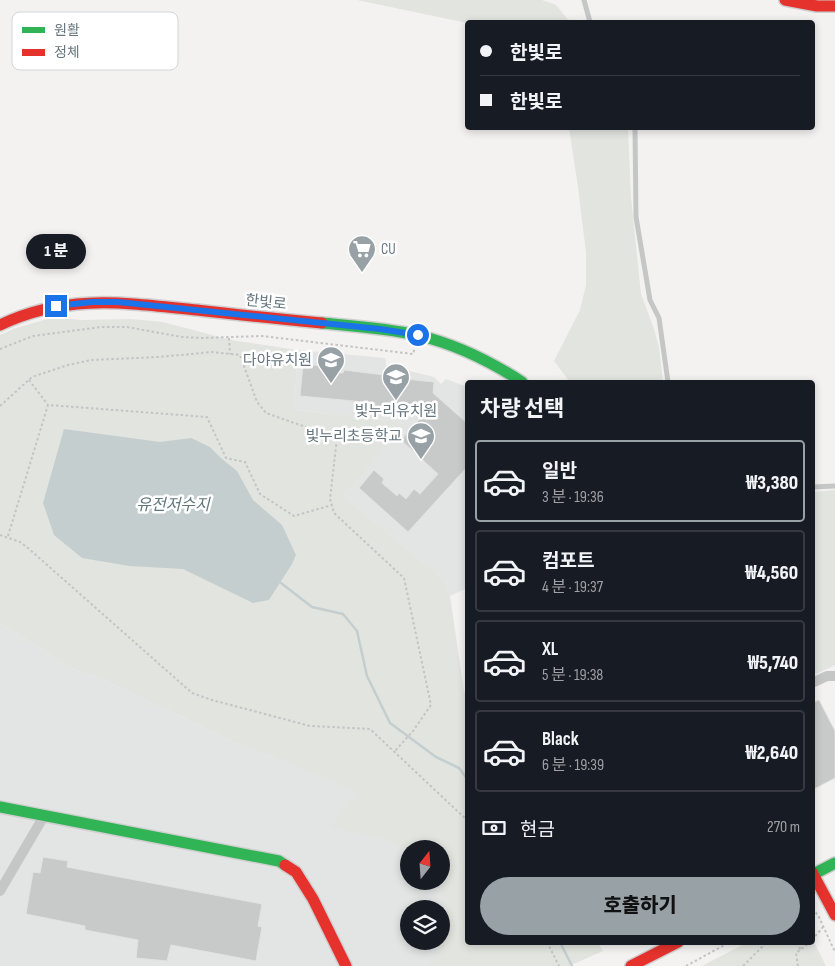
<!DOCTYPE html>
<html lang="ko">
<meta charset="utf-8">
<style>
:root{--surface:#171b24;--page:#242831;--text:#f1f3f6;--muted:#9ea1a6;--line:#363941;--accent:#97a1a6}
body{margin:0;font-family:"Sofia Sans Condensed","Noto Sans KR",sans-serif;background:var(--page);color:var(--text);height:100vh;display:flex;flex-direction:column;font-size:19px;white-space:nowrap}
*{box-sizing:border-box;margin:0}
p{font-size:16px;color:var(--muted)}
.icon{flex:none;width:28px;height:28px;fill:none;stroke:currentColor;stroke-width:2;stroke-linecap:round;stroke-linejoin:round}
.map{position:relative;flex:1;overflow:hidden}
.panel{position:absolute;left:465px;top:380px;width:350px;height:565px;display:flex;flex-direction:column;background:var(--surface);border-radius:5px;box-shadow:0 2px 8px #0003}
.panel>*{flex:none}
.hud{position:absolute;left:465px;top:20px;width:350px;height:110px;border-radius:5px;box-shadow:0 2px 8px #0003;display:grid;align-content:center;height:110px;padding:0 15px;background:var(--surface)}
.needle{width:32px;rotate:17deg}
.tools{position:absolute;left:400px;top:840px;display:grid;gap:10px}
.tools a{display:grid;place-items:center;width:50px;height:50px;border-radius:50%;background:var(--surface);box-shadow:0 2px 8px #0003;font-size:25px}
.end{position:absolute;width:22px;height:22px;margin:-11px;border:6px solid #1a73e8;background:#fff;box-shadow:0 0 0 2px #fff}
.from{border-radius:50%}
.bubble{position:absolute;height:35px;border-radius:18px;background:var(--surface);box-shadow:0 2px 8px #0003;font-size:16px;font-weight:800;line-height:35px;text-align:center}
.hud b{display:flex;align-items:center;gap:18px;height:48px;font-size:19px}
.hud b+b{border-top:1px solid var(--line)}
.hud i{width:12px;height:12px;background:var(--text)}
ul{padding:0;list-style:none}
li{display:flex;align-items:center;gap:15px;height:82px;margin:0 10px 8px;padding:0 5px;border:2px solid var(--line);border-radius:5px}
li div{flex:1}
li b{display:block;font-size:19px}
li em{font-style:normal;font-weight:800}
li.current{border-color:var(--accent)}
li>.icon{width:45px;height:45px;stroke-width:1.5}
h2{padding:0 15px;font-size:22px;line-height:60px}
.pay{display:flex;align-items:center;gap:12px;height:55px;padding:0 15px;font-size:19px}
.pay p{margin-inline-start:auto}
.primary-button{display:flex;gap:10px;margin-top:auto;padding:10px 15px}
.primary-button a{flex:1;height:58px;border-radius:30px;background:var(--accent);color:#111;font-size:20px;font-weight:800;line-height:58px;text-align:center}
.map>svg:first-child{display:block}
</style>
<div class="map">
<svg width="835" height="966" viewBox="0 0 835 966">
<rect width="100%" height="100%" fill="#f3f2f1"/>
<path fill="#e3e4e4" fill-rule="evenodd" d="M298 350 385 358 387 369 406 370 434 377 441 384 446 379 467 387V588L450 596 445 581 343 496 406 424 385 420 294 410Z
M0 623 77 671 97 677 237 743 441 826 468 942 537 966H0ZM409 849H441V881H409ZM409 909H441V941H409Z"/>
<path fill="#e2e4df" d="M357 0H542L556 5 570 22 467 23Z
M569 128H628L631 198 641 294 653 326 659 347 663 382H570L554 361 580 310 586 285V253L578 187Z
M54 317 81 320 131 319 163 322 231 340 298 350 294 410 385 420 407 424 343 496 445 581 450 596 464 691 467 698 468 942 598 943 603 951 569 966H429L437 951 439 941H441L444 903 441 881V849H409V851L383 838 330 828 357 792 237 743 97 677 77 671 0 623V335L13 329Z
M835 490V665L816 674 812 669 813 492Z
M813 940 826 966H702L746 943 812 942Z"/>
<path fill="#c5cecf" d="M64 429 160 442 191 438 210 447 222 459 237 471 253 500 282 525 296 555 292 564 269 600 253 603 183 569 129 566 82 558 54 535 43 503Z"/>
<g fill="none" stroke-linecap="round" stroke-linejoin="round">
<path stroke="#c5cecf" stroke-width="2.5" d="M281 583 312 607 343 614 357 631 367 676 390 723 436 757 459 768 468 780
M560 942 572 966"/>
</g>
<path fill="#c8c9c9" stroke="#e2e2e1" d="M303 364 324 366 323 371 343 373 344 370 392 376 391 381 405 382V379L434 382 433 393 468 424V466L408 532 359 488 374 470 384 479 382 483 397 496 399 493 406 499 414 489 420 494 438 474 401 440 420 419 412 411 374 408 375 403 300 396Z
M819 700 835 731V778L812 790V703Z
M43 857 68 861 67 867 262 904 258 926 262 927 256 961 171 945 167 961 136 958 138 940 85 930V926L26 914 33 872 40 873Z"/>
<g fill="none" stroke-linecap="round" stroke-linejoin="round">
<g stroke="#cfcfcf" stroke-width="14">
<path id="fast" d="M322 323C354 326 386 328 417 335 455 344 490 361 522 382
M0 807 279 861 285 865
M812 875 835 863"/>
</g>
<g stroke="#cfcfcf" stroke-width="14">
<path id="jam" d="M785 0 817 6H835
M0 325C66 293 127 303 197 310 239 315 280 319 322 323
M285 865 296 872 313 899 346 966
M812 872 835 915
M631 966 678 942"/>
</g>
<path stroke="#c3c4c5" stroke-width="2" stroke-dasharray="2.5 2.5" stroke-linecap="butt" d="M229 338 230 354
M0 349 33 336 101 327H127L182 337 202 338 262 336 413 354 415 347
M29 380 48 405
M0 406 32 377 68 365 91 360 159 357 212 352 240 355 257 402 266 413 337 438 330 499 334 513 404 578 431 705 413 731 395 751
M0 535 20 542 28 548 192 693 212 700 310 726 370 729 468 821
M8 536 48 405 207 417 226 458 245 462 260 494 294 516 332 505
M812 909 818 915 835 952
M812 940 823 927
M547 942 559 966
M799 942 800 951
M686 966 730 942
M743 966 767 942
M798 966 796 953 810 942"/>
<path stroke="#c5c7c7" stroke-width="5" d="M584 0 590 22
M635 128 636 217 650 300 659 318 668 382
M812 487 835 486"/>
<path stroke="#c5c7c7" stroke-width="10" d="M812 683 827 676H835
M0 891 44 816"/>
<use href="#fast" stroke="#30b455" stroke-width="11"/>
<use href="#jam" stroke="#e5322d" stroke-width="11"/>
</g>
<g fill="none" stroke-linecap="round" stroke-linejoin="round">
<path stroke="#1a73e8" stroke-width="6" d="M56 306 92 302H118L380 329 418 335"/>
</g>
<defs>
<g id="supermarket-pin" transform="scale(1.4375)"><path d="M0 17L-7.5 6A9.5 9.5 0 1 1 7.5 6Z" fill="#97a1a6" stroke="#fff"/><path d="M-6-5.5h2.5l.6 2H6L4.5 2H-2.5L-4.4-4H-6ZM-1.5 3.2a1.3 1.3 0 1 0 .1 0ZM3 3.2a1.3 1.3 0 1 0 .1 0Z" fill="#fff"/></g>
<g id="school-pin" transform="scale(1.4375)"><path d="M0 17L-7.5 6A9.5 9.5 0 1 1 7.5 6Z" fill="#97a1a6" stroke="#fff"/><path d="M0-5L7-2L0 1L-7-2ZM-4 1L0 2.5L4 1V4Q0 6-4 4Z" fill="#fff"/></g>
</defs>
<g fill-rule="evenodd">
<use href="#supermarket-pin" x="362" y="249"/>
<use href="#school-pin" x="331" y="360"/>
<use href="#school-pin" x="396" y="377"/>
<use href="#school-pin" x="421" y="436"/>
</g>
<g text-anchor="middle" stroke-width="5" stroke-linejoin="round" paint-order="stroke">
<g font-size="15" fill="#66767e" stroke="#fff" text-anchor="end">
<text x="381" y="254" text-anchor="start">CU</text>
<text x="312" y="365">다야유치원</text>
<text x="396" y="416" text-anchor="middle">빛누리유치원</text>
<text x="402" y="441">빛누리초등학교</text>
</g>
<g font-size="15" fill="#66767e" stroke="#fff">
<text transform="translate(266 302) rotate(6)" y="5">한빛로</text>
</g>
<g font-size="16" font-style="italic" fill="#62777b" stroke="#fff">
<text x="173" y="510">유전저수지</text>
</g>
</g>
<rect x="12" y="12" width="166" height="58" rx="8" fill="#fff" stroke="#d1d6d8" stroke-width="1"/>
<rect x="22" y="27" width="23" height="6" fill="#30b455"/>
<rect x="22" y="49" width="23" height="7" fill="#e5322d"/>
<g font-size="14" fill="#66767e">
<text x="54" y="35">원활</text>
<text x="54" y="57">정체</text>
</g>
</svg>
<div class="tools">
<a><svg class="needle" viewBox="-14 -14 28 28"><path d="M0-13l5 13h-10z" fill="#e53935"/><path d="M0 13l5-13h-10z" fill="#9ea1a6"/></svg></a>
<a><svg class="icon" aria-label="layers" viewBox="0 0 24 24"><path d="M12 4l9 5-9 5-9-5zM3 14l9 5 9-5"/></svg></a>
</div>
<i class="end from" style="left:418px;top:335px"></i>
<i class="end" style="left:56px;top:306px"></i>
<div class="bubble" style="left:26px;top:234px;width:60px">1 분</div>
<div class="hud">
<b><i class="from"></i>한빛로</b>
<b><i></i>한빛로</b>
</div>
<section class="panel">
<h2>차량 선택</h2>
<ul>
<li class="current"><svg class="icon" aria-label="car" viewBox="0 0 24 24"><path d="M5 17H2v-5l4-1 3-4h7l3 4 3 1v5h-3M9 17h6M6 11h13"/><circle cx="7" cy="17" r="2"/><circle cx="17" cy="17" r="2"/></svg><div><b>일반</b><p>3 분 · 19:36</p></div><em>₩3,380</em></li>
<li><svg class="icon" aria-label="car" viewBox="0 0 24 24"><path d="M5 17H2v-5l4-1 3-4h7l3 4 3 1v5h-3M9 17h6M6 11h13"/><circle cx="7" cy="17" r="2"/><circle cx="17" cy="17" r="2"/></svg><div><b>컴포트</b><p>4 분 · 19:37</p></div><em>₩4,560</em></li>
<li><svg class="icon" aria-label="car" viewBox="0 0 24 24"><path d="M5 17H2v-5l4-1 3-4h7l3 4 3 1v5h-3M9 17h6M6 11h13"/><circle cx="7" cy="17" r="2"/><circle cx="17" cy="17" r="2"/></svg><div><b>XL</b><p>5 분 · 19:38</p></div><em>₩5,740</em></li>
<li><svg class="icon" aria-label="car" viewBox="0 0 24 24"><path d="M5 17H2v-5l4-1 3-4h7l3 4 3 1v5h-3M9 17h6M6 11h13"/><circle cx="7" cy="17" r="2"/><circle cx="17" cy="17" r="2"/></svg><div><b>Black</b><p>6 분 · 19:39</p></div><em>₩2,640</em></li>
</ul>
<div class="pay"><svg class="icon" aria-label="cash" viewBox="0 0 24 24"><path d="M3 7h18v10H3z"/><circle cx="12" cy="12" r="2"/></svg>현금<p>270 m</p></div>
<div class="primary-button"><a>호출하기</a></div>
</section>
</div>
